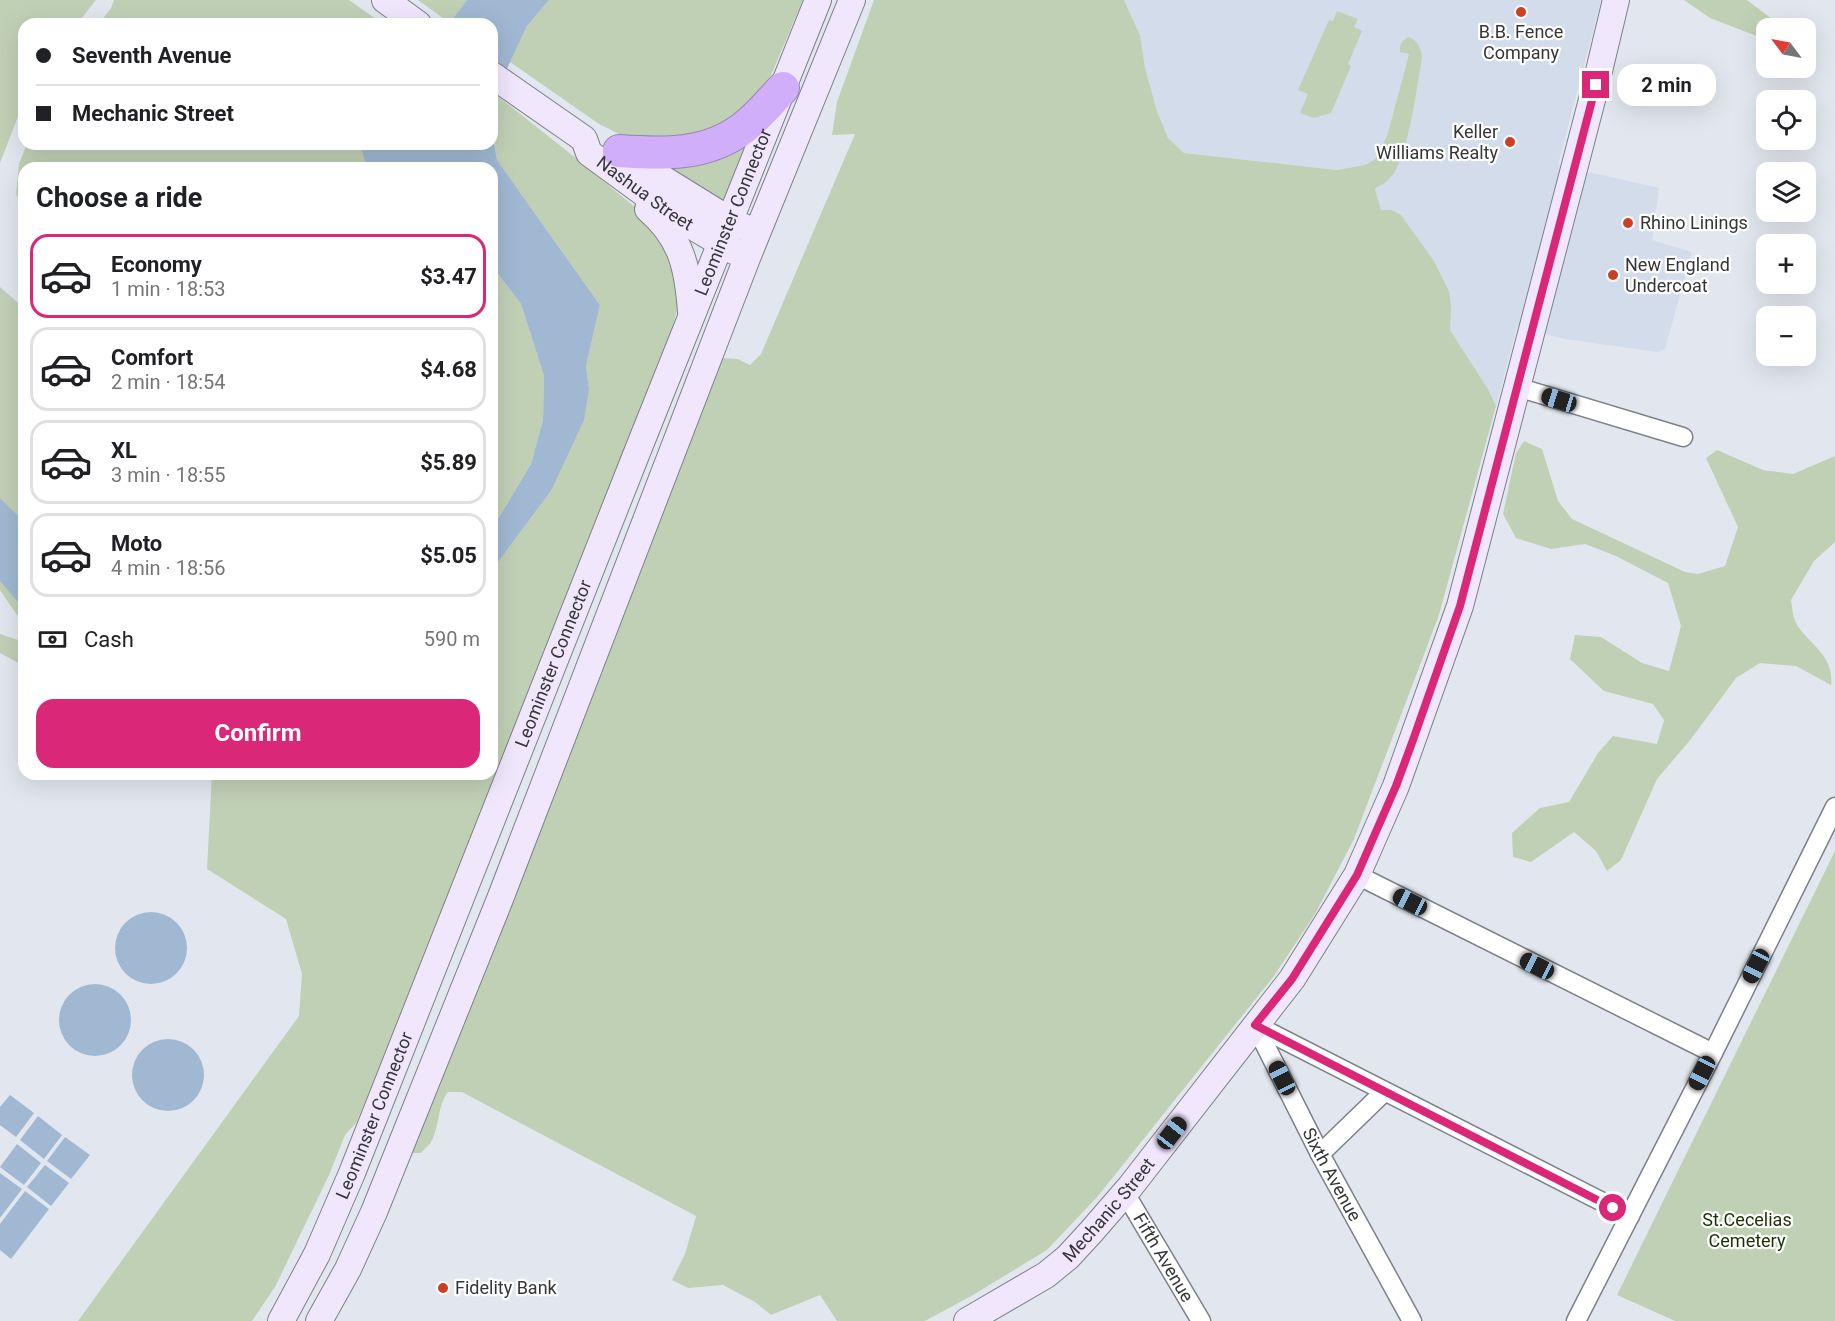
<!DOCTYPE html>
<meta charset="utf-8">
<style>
:root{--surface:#fff;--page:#f2f2f2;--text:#202124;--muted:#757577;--line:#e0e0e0;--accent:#db2777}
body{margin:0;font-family:Roboto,sans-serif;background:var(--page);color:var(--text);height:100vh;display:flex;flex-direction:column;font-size:22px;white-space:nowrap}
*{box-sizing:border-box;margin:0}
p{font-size:20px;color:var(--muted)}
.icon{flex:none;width:33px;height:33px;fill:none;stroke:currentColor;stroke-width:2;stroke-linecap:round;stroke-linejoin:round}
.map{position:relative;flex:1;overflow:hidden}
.drawer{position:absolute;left:18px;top:162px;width:480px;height:618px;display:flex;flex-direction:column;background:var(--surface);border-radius:18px;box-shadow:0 6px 24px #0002}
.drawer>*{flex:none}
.top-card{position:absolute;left:18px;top:18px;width:480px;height:132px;border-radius:18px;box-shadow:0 6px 24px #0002;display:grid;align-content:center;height:132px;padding:0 18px;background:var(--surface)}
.needle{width:39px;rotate:302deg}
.buttons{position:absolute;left:1756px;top:18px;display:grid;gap:12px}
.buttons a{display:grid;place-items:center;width:60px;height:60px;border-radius:12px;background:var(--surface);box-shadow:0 6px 24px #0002;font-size:30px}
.end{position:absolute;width:27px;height:27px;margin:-14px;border:8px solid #db2777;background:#fff;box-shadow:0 0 0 3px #fff}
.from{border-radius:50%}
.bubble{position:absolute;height:42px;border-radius:18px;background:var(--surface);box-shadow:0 6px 24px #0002;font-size:20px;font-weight:700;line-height:42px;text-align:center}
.car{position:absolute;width:18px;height:36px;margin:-18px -9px;border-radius:8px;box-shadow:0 0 4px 2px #0007;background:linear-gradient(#222 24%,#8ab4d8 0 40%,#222 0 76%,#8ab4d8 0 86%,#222 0)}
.top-card b{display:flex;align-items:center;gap:21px;height:57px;font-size:22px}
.top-card b+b{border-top:2px solid var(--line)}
.top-card i{width:15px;height:15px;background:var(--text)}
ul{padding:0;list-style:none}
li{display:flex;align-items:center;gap:18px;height:84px;margin:0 12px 9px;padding:0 6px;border:3px solid var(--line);border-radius:18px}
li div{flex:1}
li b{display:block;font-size:22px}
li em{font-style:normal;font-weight:700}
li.active{border-color:var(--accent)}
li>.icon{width:54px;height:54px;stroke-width:1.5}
h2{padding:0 18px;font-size:27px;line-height:72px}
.pay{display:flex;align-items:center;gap:15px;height:66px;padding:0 18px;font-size:22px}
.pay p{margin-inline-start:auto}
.button{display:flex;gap:12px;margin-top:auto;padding:12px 18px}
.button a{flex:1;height:69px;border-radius:18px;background:var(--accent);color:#fff;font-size:24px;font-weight:700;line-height:69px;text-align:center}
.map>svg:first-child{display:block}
</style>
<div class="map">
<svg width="1835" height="1321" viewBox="0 0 1835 1321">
<rect width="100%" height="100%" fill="#e2e7ef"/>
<path fill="#d3dcea" d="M1124 0H1601L1558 165 1659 188 1652 240 1692 252 1665 349 1657 352 1565 339 1517 327 1496 406 1488 389 1450 330 1449 291 1434 261 1409 226 1381 210 1375 189 1381 184 1409 54 1387 136 1375 159 1365 165 1337 170 1184 153 1168 138 1157 111 1145 68 1140 35Z"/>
<path fill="#c0d0b5" d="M0 0H96L77 24H24V101L0 163Z
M114 0H349L383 24H99L111 8Z
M418 0H467L450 23Z
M549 0H803L771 75 753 101 727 123 699 138 625 137 599 124 510 62 527 26Z
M874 0H1124L1140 35 1145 68 1157 111 1168 138 1184 153 1337 170 1365 165 1375 159 1387 136 1409 54 1400 52C1399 45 1402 40 1409 37 1418 41 1421 48 1422 58 1417 85 1408 161 1390 178 1386 183 1380 185 1375 189L1381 210H1392L1401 215 1434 261 1449 291 1451 306 1450 330 1488 389 1496 406 1439 615 1354 839 1315 914 1274 976 1098 1196 1047 1250 973 1295 925 1321H837L820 1295 771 1315 755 1302 723 1285 688 1288 672 1280 685 1254 696 1216 462 1092H448C437 1107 440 1126 431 1142 429 1146 424 1149 421 1153H412L405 1151 703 400 723 358 738 359 750 365 761 354 855 134 832 135 837 102Z
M1684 0H1747L1772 19 1770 28H1767V40L1710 18Z
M1337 11 1358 19 1354 27 1362 31 1348 64 1351 66 1331 113 1314 118 1300 113 1308 94 1298 90 1329 20 1333 21Z
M495 94 577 159 648 218 671 253 679 302 673 326 554 630 363 1107 356 1123 345 1135 329 1175 275 1287 252 1321H78L299 1016 302 974 286 919 207 869 212 774H492V570L551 491 589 389 586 366 600 305 497 160C493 137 491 117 495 94Z
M750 138 725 199 718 201 654 160Z
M27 144H419L433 168H24V209L16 194 19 164Z
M492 266 521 304 544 376 543 420 531 464 492 529Z
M0 287 17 302 24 301V618H19L0 590Z
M1524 441 1542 449 1558 501 1572 519 1685 572 1698 574 1725 566 1738 527 1706 458 1717 450 1763 470 1793 474 1835 456V542L1814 561 1791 600C1792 607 1793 617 1796 623 1806 642 1835 655 1831 685L1796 666 1760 663 1736 678 1691 739 1657 779 1621 860 1607 871 1596 851 1574 832 1531 862 1513 857 1512 833 1540 808 1569 802 1598 753 1613 736 1657 744 1664 720 1653 704 1604 691 1570 659 1575 635 1601 637 1642 663 1669 671 1681 626 1668 583 1616 556 1585 544 1551 549 1516 538 1503 514 1516 453Z
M0 634 24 642V666L0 653Z
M1835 851V1321H1675L1617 1295Z"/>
<path fill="#a0b8d2" d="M467 0H549L527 26 495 94 492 112V24H449Z
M492 131 497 160 600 305 586 366 589 389 584 420 551 491 492 570V529L531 464 543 420 544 376 521 304 492 266V168H367L362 151 363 144H492Z
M0 498 24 522V609L0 581Z
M115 948a36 36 0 1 1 72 0a36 36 0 1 1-72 0Z
M59 1020a36 36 0 1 1 72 0a36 36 0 1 1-72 0Z
M132 1075a36 36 0 1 1 72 0a36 36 0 1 1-72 0Z
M10 1095 34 1113 16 1137 0 1125V1107Z
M38 1116 62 1135 44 1159 20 1140Z
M65 1137 90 1155 71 1179 47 1161Z
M17 1144 41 1163 24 1185 0 1167Z
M45 1165 69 1183 51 1206 27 1187Z
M0 1173 22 1189 0 1218Z
M25 1191 49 1209 11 1259 0 1250V1224Z"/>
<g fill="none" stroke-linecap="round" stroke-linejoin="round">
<g stroke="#7c8188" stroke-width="21">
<g id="minor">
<path d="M1517 387 1683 437"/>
<path d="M1357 875 1713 1053"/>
<path d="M1255 1025 1630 1216"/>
<path id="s1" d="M1255 1025 1320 1154 1412 1321"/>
<path d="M1320 1154 1384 1092"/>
<path id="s2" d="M1125 1193 1201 1321"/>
<path d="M1576 1321 1713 1053 1835 807"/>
</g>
</g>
<g stroke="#7c8188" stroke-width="28">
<g id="secondary">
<path d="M385 0 418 24"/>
<path id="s3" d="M492 75 584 139 589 153 675 216 734 251"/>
<path d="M618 151 731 221 746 228"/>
<path d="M648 209C682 238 688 269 691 312"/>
<path id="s4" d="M281 1321 317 1254 352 1173 638 450 818 0"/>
<path d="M319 1321 348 1269 374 1212 500 899 747 258 852 0"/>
<path id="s5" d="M967 1321 1046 1275 1068 1257 1091 1232 1130 1187 1292 979 1357 875 1396 786 1460 606 1593 96 1616 0"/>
</g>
</g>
<g stroke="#9984b6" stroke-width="34">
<path id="motorway" d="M619 151C662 154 707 156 743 128 758 117 770 102 783 88"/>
</g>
<use href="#minor" stroke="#fff" stroke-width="18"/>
<use href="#secondary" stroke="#f1e7fd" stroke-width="26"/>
<use href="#motorway" stroke="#d0aef9" stroke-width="32"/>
</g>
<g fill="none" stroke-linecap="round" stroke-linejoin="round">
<path stroke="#db2777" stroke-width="8" d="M1596 85 1460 606 1413 740 1396 786 1357 875 1292 979 1255 1025 1613 1208"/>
</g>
<g fill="#cb4024" stroke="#fff" stroke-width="2">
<circle cx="1521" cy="12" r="6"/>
<circle cx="1510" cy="142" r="6"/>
<circle cx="1628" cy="223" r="6"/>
<circle cx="1613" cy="275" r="6"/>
<circle cx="443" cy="1288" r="6"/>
</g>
<g text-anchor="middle" stroke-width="4.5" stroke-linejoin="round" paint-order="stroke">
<g font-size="18" fill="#343639" stroke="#fff" text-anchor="start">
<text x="1521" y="38" text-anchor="middle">B.B. Fence<tspan x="1521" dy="21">Company</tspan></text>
<text x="1498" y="138" text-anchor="end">Keller<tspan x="1498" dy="21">Williams Realty</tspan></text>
<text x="1640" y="229">Rhino Linings</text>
<text x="1625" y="271">New England<tspan x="1625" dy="21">Undercoat</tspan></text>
<text x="455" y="1294">Fidelity Bank</text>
</g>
<g font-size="18" fill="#343639" stroke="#fff">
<text dy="6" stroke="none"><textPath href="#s3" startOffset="196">Nashua Street</textPath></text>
<text dy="6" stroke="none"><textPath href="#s4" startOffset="1198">Leominster Connector</textPath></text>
<text dy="6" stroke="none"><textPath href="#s4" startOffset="712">Leominster Connector</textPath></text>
<text dy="6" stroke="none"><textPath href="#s4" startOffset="226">Leominster Connector</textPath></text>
<text dy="6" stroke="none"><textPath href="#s1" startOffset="168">Sixth Avenue</textPath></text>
<text dy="6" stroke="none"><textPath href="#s5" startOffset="182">Mechanic Street</textPath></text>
<text dy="6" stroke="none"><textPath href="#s2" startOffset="75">Fifth Avenue</textPath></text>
</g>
<g font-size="18" fill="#1a3102" stroke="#fff">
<text x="1747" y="1226">St.Cecelias<tspan x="1747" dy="21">Cemetery</tspan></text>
</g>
</g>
</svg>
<div class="buttons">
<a><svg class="needle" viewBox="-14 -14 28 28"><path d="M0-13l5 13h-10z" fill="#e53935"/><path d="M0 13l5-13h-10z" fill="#757577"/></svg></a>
<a><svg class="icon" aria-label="locate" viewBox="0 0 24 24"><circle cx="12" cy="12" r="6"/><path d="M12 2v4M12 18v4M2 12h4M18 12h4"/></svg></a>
<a><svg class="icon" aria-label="layers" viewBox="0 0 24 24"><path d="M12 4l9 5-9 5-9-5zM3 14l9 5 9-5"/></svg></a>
<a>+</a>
<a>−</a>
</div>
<i class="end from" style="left:1613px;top:1208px"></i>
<i class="end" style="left:1596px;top:85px"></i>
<div class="bubble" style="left:1617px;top:64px;width:99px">2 min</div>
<i class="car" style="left:1559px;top:400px;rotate:287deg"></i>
<i class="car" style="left:1410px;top:902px;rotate:297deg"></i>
<i class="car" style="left:1537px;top:966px;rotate:297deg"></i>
<i class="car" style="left:1756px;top:966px;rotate:207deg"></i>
<i class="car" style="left:1702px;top:1073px;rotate:207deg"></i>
<i class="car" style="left:1282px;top:1078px;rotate:333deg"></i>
<i class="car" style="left:1172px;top:1133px;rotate:38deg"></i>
<div class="top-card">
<b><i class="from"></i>Seventh Avenue</b>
<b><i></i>Mechanic Street</b>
</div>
<section class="drawer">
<h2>Choose a ride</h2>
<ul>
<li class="active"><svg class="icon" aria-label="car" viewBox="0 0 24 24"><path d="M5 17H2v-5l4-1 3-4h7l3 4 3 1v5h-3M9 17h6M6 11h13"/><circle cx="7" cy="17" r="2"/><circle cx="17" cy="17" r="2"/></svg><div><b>Economy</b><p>1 min · 18:53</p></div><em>$3.47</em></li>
<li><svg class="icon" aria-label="car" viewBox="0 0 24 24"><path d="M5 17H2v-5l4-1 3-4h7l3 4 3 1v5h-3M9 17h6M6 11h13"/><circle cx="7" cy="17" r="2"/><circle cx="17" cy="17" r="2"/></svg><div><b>Comfort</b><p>2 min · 18:54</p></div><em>$4.68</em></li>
<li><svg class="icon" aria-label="car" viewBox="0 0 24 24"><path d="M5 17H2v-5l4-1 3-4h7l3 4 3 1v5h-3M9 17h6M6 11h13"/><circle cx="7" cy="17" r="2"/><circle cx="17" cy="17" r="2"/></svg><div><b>XL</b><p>3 min · 18:55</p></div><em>$5.89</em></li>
<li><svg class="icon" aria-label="car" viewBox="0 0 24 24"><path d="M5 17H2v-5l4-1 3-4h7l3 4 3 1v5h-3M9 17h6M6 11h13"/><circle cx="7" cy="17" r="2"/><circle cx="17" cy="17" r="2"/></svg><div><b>Moto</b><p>4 min · 18:56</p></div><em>$5.05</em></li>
</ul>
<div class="pay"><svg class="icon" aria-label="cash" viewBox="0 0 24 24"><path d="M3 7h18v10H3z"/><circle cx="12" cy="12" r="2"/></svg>Cash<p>590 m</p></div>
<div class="button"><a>Confirm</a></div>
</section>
</div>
